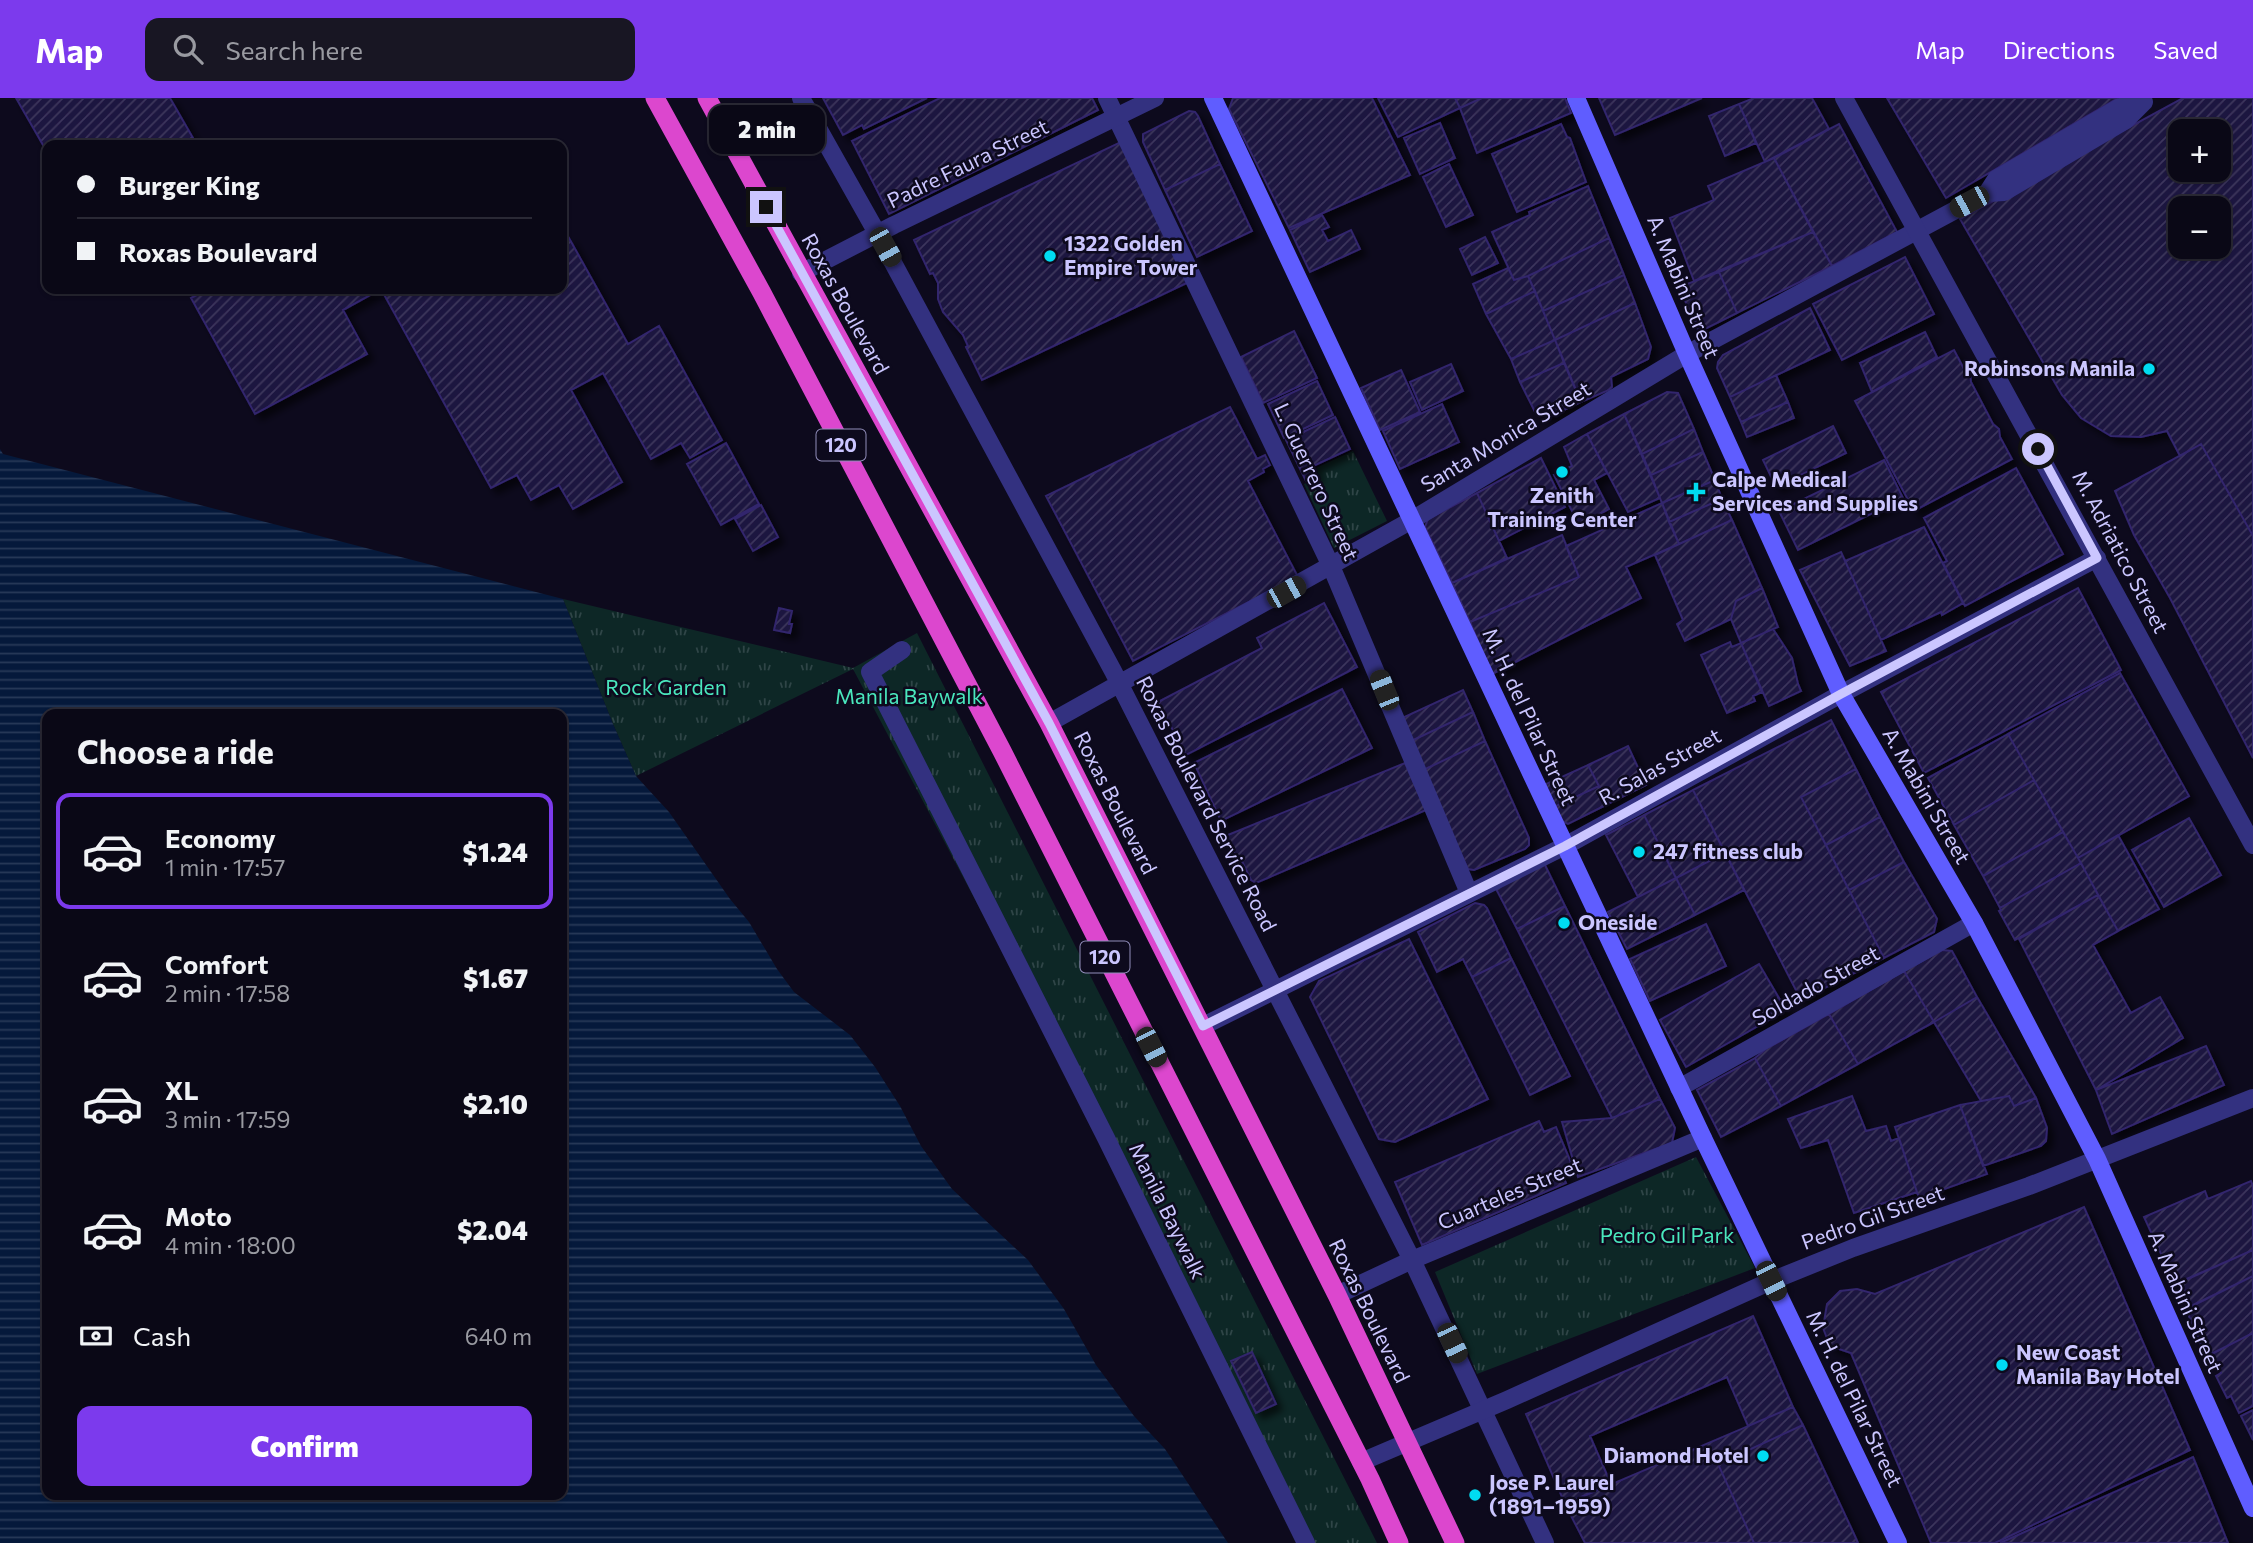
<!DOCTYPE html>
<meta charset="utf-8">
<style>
:root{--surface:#0a0816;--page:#181623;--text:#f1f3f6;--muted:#999aa1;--line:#2a2935;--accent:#7c3aed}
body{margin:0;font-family:Commissioner,sans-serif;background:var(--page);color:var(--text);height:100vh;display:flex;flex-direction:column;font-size:26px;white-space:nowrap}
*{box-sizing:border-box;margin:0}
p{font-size:23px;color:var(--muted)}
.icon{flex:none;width:38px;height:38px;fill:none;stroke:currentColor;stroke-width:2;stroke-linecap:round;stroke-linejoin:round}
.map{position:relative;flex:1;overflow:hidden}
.side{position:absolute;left:42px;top:611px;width:525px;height:791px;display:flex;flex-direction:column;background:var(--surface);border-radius:14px;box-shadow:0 2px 5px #0004,0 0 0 2px var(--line)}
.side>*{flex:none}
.banner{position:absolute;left:42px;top:42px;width:525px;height:154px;border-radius:14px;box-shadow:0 2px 5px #0004,0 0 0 2px var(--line);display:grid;align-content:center;height:154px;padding:0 35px;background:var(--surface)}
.tools{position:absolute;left:2168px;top:21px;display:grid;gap:14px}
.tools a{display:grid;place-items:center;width:63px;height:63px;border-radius:14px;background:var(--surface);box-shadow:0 2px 5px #0004,0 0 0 2px var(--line);font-size:35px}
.end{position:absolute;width:32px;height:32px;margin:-16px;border:9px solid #cbc6ff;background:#111;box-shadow:0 0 0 4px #111}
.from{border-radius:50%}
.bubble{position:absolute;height:49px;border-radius:14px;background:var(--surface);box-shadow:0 2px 5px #0004,0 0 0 2px var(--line);font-size:23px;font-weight:800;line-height:49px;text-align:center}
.car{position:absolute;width:21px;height:42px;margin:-21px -10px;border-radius:9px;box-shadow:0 0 5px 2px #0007;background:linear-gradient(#222 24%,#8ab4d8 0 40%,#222 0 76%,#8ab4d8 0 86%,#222 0)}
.banner b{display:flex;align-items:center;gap:24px;height:66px;font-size:26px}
.banner b+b{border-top:2px solid var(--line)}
.banner i{width:18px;height:18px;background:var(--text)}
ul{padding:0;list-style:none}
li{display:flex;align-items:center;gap:21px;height:116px;margin:0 14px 10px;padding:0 21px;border:4px solid transparent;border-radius:14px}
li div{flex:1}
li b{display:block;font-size:26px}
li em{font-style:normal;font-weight:800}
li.current{border-color:var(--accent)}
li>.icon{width:63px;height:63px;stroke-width:1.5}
h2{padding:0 35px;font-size:32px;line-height:84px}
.pay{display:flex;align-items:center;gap:18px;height:77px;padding:0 35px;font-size:26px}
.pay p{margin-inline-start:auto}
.cta{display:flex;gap:14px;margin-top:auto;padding:14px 35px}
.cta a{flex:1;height:80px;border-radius:14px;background:var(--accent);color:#fff;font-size:28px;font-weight:800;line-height:80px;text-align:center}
header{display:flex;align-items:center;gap:42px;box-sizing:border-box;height:98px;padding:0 35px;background:var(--accent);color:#fff}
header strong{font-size:33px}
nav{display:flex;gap:38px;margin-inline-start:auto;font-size:24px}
.search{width:490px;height:63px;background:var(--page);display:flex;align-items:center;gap:18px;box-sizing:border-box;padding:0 24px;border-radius:14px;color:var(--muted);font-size:26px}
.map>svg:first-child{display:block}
</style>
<header>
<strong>Map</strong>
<div class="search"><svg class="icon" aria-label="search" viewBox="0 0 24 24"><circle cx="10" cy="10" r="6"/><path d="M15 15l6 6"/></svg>Search here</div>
<nav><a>Map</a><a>Directions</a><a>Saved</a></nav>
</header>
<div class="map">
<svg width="2253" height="1445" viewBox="0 0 2253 1445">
<defs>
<pattern id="park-tufts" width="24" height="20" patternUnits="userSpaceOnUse" patternTransform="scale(1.75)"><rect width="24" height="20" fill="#0d2726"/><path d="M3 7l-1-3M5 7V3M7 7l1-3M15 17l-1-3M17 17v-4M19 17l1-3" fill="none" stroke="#2f4547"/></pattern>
<pattern id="water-rules" width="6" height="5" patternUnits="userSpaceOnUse" patternTransform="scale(1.75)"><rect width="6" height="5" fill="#05193b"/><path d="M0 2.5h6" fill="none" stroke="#283958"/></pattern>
<pattern id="building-hatch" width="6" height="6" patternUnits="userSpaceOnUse" patternTransform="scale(1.75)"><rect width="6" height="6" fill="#1d153f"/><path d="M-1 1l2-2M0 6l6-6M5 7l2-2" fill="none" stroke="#3c365c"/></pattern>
<filter id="shadow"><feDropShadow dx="6" dy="6" stdDeviation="3.5" flood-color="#0009"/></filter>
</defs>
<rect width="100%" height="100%" fill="#0d0a1d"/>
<path fill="url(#park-tufts)" d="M1353 353 1387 423 1334 450 1304 386 1319 379 1316 370Z
M563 501 853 570 917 535 1377 1445H1298L1035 915 853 571 636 678 613 626Z
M1696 1059 1755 1170 1477 1276 1435 1174Z"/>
<path fill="url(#water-rules)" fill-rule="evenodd" d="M0 351 3 356 563 501 613 626 636 678 669 714 730 801 749 824 777 871 794 894 850 937 875 969 900 1008 921 1048 952 1091 1028 1162 1064 1211 1096 1267 1134 1318 1165 1351 1228 1445H0ZM47 616H562V1396H47Z"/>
<path fill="url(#building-hatch)" stroke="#32256d" stroke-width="2" fill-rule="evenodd" filter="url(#shadow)" d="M16 0H170L197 47H47V54Z
M823 0H927L864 31 862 27 843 37Z
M940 0H1092L1098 12 889 116 852 43Z
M1233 0H1372L1410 77 1289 130 1229 11Z
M1378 0H1455L1460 10 1398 39Z
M1455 0H1482L1460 10Z
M1482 0H1565L1571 15 1477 55 1460 10Z
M1599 0H1702L1615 37Z
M1754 0H1812L1829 31 1765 64 1739 6Z
M1887 0H2118L1946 100Z
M2183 0H2253V438L2201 346 2180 358 2167 333 2141 339 2111 338 2081 320 2062 297 1960 121ZM2180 33H2219V72H2180ZM2180 110H2219V149H2180Z
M1739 6 1756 45 1725 58 1709 18Z
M1189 13 1195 14 1198 18 1220 66 1165 92 1143 44V36Z
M1440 25 1455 60 1420 76 1404 40Z
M1561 26 1567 39 1570 40 1586 84 1517 114 1492 56Z
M1839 26 1897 134 1832 168 1774 60Z
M1123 43 1191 183 982 282 966 249 968 248 963 237 943 214 938 201V185L933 175 930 176 914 142Z
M1774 60 1813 134 1694 183 1670 120 1714 102 1708 88Z
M1220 66 1252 133 1197 159 1165 92Z
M1449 66 1473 117 1446 129 1423 79Z
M1588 88 1609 140 1528 178 1514 182 1492 134 1530 117 1529 114Z
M1322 117 1329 129 1322 132 1328 143 1351 132 1360 151 1310 174 1290 132Z
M1813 134 1832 168 1737 215 1719 174Z
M1485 139 1498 165 1472 177 1460 151Z
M569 140 628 246 659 228 722 342 690 360 681 345 651 361 603 275 571 292 622 384 573 411 559 387 531 402 517 377 491 390 381 191 343 212 367 256 255 316 191 200 208 191H562V145Z
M1609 140 1624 177 1543 213 1528 178Z
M1905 159 1934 216 1842 262 1813 206Z
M1508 170 1514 182 1528 178 1535 193 1486 216 1473 186Z
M1719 174 1737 215 1699 234 1679 189Z
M1624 177 1635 205 1555 242 1543 213Z
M1535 193 1555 242 1511 261 1486 216Z
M1635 205 1651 249 1648 261 1611 279 1612 289 1609 292 1581 304 1555 242Z
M1810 210 1830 252 1730 299 1717 270 1718 264 1723 257Z
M1294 233 1317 280 1263 305 1241 259Z
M1925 234 1937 259 1872 294 1860 265Z
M1555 242 1564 265 1520 284 1511 261Z
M1954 252 1964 271 1970 276 1971 284 1993 326 1999 331 2000 339 2012 361 1914 413 1855 303Z
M1564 265 1581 304 1549 319 1535 314 1520 284Z
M1451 266 1463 293 1422 312 1410 284Z
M1401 272 1420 314 1380 332 1361 290Z
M1776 277 1788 304 1741 324 1730 299Z
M1317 283 1333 317 1284 340 1268 306Z
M1667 294 1678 295 1694 331 1642 356 1624 316Z
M1788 304 1794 320 1747 339 1741 324Z
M1442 306 1459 344 1400 371 1383 333Z
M1230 309 1257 361 1265 357 1270 367 1263 371 1264 374 1248 383 1298 479 1133 563 1046 398Z
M1624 316 1660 400 1628 414 1587 336Z
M1335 319 1350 351 1313 368 1317 378 1306 383 1286 342Z
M1833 328 1846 355 1776 389 1763 362Z
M1694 331 1703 354 1651 377 1642 356Z
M1587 336 1607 375 1594 382 1609 411 1579 427 1554 377 1572 368 1564 349Z
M726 345 759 406 721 427 687 366Z
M2201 346 2253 438V660L2170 500 2134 437 2115 393Z
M1703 354 1715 382 1662 405 1651 377Z
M1541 360 1565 409 1499 443 1477 395Z
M1884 362 1903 400 1798 452 1779 413Z
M2016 370 2063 456 1965 508 1943 465 1947 463 1924 420Z
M1715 382 1722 401 1669 424 1662 405Z
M1477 395 1507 460 1452 485 1425 429 1428 421Z
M1722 401 1732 422 1679 446 1669 424Z
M1662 405 1679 446 1626 469 1641 500 1492 576 1470 524 1579 479 1566 448Z
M761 407 778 439 753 453 735 421Z
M1732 422 1762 490 1736 503 1731 521 1685 543 1677 526 1683 522 1655 457Z
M1924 429 1963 505 1942 517 1941 514 1881 542 1845 463Z
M1562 437 1579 479 1470 524 1452 485Z
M1841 454 1886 553 1850 568 1800 472Z
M1762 490 1778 529 1741 545 1731 521 1736 503Z
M2078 490 2121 572 1924 675 1881 594Z
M1324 505 1357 569 1186 657 1158 604 1262 550 1257 540Z
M779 510 792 513 789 526H792L790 535 774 532Z
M1773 531 1792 560 1798 586 1801 593 1769 608 1741 545Z
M1730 544 1732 549 1741 545 1762 594 1753 598 1755 603 1727 615 1701 557Z
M2120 575 2189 698 2078 760 2008 636Z
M1342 591 1372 650 1221 723 1194 665Z
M1463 592 1473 614 1409 644 1400 621Z
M1473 614 1485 643 1421 673 1409 644Z
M1831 622 1856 671 1801 699 1884 860 1801 902 1693 692Z
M2008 636 2034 682 1954 727 1928 680Z
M1485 643 1529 740V747L1525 751 1474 772 1468 771 1421 673Z
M1628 648 1646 687 1608 706 1588 667Z
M1405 665 1426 712 1256 785 1251 782 1241 761 1238 763 1228 742V737Z
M1588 667 1599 688 1554 709 1544 687Z
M1856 671 1880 719 1826 747 1801 699Z
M2034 682 2063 734 1983 778 1954 727Z
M1599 688 1608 706 1568 726 1560 722 1554 709Z
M1693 692 1725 755 1676 780 1644 717Z
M1644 717 1676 780 1638 799 1606 737Z
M1880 719 1904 764 1849 792 1826 747Z
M2189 720 2221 777 2164 809 2132 752Z
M2063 734 2081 765 2000 810 1983 778Z
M2118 737 2159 811 2118 833 2078 760Z
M1725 755 1744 792 1695 817 1676 780Z
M1904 764 1937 821 1934 834 1884 860 1849 792Z
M1544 765 1565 808 1517 831 1495 789Z
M2081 765 2098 797 2015 842 1999 813 2001 812 2000 810Z
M1676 780 1695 817 1627 851 1608 814Z
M2098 797 2118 833 2093 847 2131 915 2160 899 2183 940 2096 992 2019 841Z
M1475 805 1484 807 1487 810 1511 860 1472 879 1463 861 1437 874 1418 834Z
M1565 808 1660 1001 1612 1020 1517 831Z
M1706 826 1726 868 1650 903 1630 861Z
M1409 841 1488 1001 1395 1044 1379 1041 1310 899 1319 883Z
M1942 852 1952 853 1977 899 1934 924 1904 873Z
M1511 860 1570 978 1530 997 1472 879Z
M1759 866 1786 912 1686 969 1660 922Z
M1904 873 1934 924 1858 966 1829 916Z
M1977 899 1987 916 2036 1000 2014 1008 2009 998 1981 1003 1934 924Z
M1829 916 1858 966 1781 1008 1755 960 1766 951Z
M2206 948 2224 987 2112 1036 2096 992Z
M1755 960 1781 1008 1721 1039 1697 992Z
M1852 998 1866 1033 1886 1028 1891 1043 1899 1040 1917 1094 1854 1115 1828 1042 1801 1050 1788 1021Z
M2009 998 2014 1008 2036 1000 2047 1030 2046 1043 2041 1048 1983 1068 1960 1007Z
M1660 1001 1675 1030 1672 1045 1578 1079 1562 1024 1612 1020Z
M1960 1007 1987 1076 1919 1100 1895 1029Z
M1539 1023 1544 1034 1556 1029 1572 1067 1560 1072 1566 1085 1422 1147 1395 1084Z
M2251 1083 2253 1088V1152L2175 1186 2144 1119 2205 1093 2208 1101Z
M2084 1109 2190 1352 1995 1445H1931L1851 1255 1830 1248 1823 1230 1827 1206 1840 1193 1857 1191 1875 1196Z
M2253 1152V1178L2191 1208 2181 1184Z
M2253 1178V1235L2206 1259 2186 1211Z
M1753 1218 1793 1309 1748 1328 1727 1279 1590 1338 1611 1386 1565 1406 1526 1316Z
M2253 1235V1308L2239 1315 2231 1298 2227 1300 2216 1278 2221 1275 2211 1256Z
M1252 1254 1276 1306 1256 1315 1231 1263Z
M1793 1309 1803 1327 1718 1366 1754 1445H1585L1565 1406Z
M2253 1312V1342L2241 1318Z
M1803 1327 1854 1436 1858 1445H1754L1718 1366Z
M2193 1359 2228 1445H2000Z"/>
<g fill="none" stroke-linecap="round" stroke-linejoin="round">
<path stroke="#333180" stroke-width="18" d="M902 552 870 574 1105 1038 1306 1445"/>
<path stroke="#333180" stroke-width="18" d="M801 0 877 135 1113 573 1412 1162 1545 1445
M1107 0 1331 468 1469 795
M1987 95 1996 81 2120 9 2144 4
M1049 625 1412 422 1687 256 1987 95 2004 94 2126 22 2144 4
M1203 928 1565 748 1841 596 2097 460
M1679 990 1974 825
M1337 1197 1412 1162 1703 1040"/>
<path stroke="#333180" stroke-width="18" d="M1844 0 2253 747
M801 175 894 127 1155 0
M1361 1364 1507 1302 1771 1183 1853 1150 2029 1088 2253 1000"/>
<path stroke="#5f5dff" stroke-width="18" d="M1213 0 1703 1040 1898 1445
M1576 0 1687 256 1841 596 1974 825 2097 1061 2253 1410"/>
<path stroke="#dc47ce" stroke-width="19" d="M655 0 762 195 1002 653 1370 1381 1399 1445
M707 0 1049 625 1337 1197 1455 1445"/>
</g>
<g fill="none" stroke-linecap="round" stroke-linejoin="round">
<path stroke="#cbc6ff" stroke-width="9" d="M766 109 1049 625 1203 928 1565 748 1841 596 2097 460 2038 351"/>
</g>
<g fill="#00dcf1" stroke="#0d0a1d" stroke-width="2.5">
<circle cx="1050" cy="158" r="7"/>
<circle cx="2149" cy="271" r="7"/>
<circle cx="1562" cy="374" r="7"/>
<path d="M1692.5 383.5h7v7h7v7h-7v7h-7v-7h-7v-7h7z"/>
<circle cx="1639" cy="754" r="7"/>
<circle cx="1564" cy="825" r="7"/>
<circle cx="2002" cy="1267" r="7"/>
<circle cx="1763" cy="1358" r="7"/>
<circle cx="1475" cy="1397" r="7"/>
</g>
<g text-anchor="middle" stroke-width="5" stroke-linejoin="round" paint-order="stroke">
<g fill="#0d0a1d" stroke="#928ebb" stroke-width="2">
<rect x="816.5" y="331.5" width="49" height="31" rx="5"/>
<rect x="1080.5" y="843.5" width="49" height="31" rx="5"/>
</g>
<g font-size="19" font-weight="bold" fill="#cbc6ff">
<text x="841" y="354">120</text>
<text x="1105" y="866">120</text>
</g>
<g font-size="21" fill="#cbc6ff" stroke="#0d0a1d">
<text transform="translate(968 66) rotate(-26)" y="7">Padre Faura Street</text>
<text transform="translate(1683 189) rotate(67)" y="7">A. Mabini Street</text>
<text transform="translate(845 206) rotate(61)" y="7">Roxas Boulevard</text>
<text transform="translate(1506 339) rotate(-31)" y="7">Santa Monica Street</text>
<text transform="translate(1316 384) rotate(65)" y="7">L. Guerrero Street</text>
<text transform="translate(2120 454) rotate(62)" y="7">M. Adriatico Street</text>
<text transform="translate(1529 619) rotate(65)" y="7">M. H. del Pilar Street</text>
<text transform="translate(1660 669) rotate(-29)" y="7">R. Salas Street</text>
<text transform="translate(1926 698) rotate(60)" y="7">A. Mabini Street</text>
<text transform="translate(1115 705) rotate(63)" y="7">Roxas Boulevard</text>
<text transform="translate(1206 706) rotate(63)" y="7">Roxas Boulevard Service Road</text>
<text transform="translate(1816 888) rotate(-29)" y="7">Soldado Street</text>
<text transform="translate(1510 1096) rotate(-23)" y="7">Cuarteles Street</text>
<text transform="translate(1167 1113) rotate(64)" y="7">Manila Baywalk</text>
<text transform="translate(1873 1120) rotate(-20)" y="7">Pedro Gil Street</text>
<text transform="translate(2185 1204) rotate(66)" y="7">A. Mabini Street</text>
<text transform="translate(1369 1213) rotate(64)" y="7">Roxas Boulevard</text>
<text transform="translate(1854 1301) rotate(64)" y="7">M. H. del Pilar Street</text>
</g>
<g font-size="21" font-weight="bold" fill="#cbc6ff" stroke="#0d0a1d" text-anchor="start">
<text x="1064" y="153">1322 Golden<tspan x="1064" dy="24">Empire Tower</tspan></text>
<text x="2135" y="278" text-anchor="end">Robinsons Manila</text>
<text x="1712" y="389">Calpe Medical<tspan x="1712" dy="24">Services and Supplies</tspan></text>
<text x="1562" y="405" text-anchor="middle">Zenith<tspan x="1562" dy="24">Training Center</tspan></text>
<text x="1653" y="761">247 fitness club</text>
<text x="1578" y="832">Oneside</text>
<text x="2016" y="1262">New Coast<tspan x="2016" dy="24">Manila Bay Hotel</tspan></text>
<text x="1749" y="1365" text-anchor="end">Diamond Hotel</text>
<text x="1489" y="1392">Jose P. Laurel<tspan x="1489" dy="24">(1891–1959)</tspan></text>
</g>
<g font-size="21" fill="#4ae7bd" stroke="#0d0a1d">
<text x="666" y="597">Rock Garden</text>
<text x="909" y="606">Manila Baywalk</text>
<text x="1667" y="1145">Pedro Gil Park</text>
</g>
</g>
</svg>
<div class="tools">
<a>+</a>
<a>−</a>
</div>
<i class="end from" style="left:2038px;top:351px"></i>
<i class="end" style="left:766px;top:109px"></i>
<div class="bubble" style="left:709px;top:7px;width:116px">2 min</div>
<i class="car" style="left:1969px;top:104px;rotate:242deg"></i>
<i class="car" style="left:885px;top:149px;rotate:151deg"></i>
<i class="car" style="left:1286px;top:494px;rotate:61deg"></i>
<i class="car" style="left:1384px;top:592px;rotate:338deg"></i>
<i class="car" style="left:1151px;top:949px;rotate:153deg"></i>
<i class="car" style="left:1771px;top:1183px;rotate:154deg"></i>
<i class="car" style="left:1452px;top:1245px;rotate:155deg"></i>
<div class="banner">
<b><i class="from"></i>Burger King</b>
<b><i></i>Roxas Boulevard</b>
</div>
<section class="side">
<h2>Choose a ride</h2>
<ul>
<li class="current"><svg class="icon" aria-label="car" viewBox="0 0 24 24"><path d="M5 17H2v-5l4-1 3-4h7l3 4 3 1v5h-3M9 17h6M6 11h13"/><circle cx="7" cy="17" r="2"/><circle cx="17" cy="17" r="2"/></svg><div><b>Economy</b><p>1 min · 17:57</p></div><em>$1.24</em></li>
<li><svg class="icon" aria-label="car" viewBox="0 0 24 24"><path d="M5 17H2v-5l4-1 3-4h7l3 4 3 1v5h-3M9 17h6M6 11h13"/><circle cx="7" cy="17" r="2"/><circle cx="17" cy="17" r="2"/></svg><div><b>Comfort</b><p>2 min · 17:58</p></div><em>$1.67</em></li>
<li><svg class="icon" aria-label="car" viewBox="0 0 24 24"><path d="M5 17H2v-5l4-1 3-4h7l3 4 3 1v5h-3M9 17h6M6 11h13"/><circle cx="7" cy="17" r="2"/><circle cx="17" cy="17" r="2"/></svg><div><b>XL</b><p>3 min · 17:59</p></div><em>$2.10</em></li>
<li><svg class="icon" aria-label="car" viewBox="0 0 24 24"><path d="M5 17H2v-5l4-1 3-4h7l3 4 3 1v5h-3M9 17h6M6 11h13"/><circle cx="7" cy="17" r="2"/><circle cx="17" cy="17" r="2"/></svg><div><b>Moto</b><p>4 min · 18:00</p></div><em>$2.04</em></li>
</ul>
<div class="pay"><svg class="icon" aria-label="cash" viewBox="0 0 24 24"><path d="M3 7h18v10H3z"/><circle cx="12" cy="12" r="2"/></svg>Cash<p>640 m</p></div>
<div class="cta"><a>Confirm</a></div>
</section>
</div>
